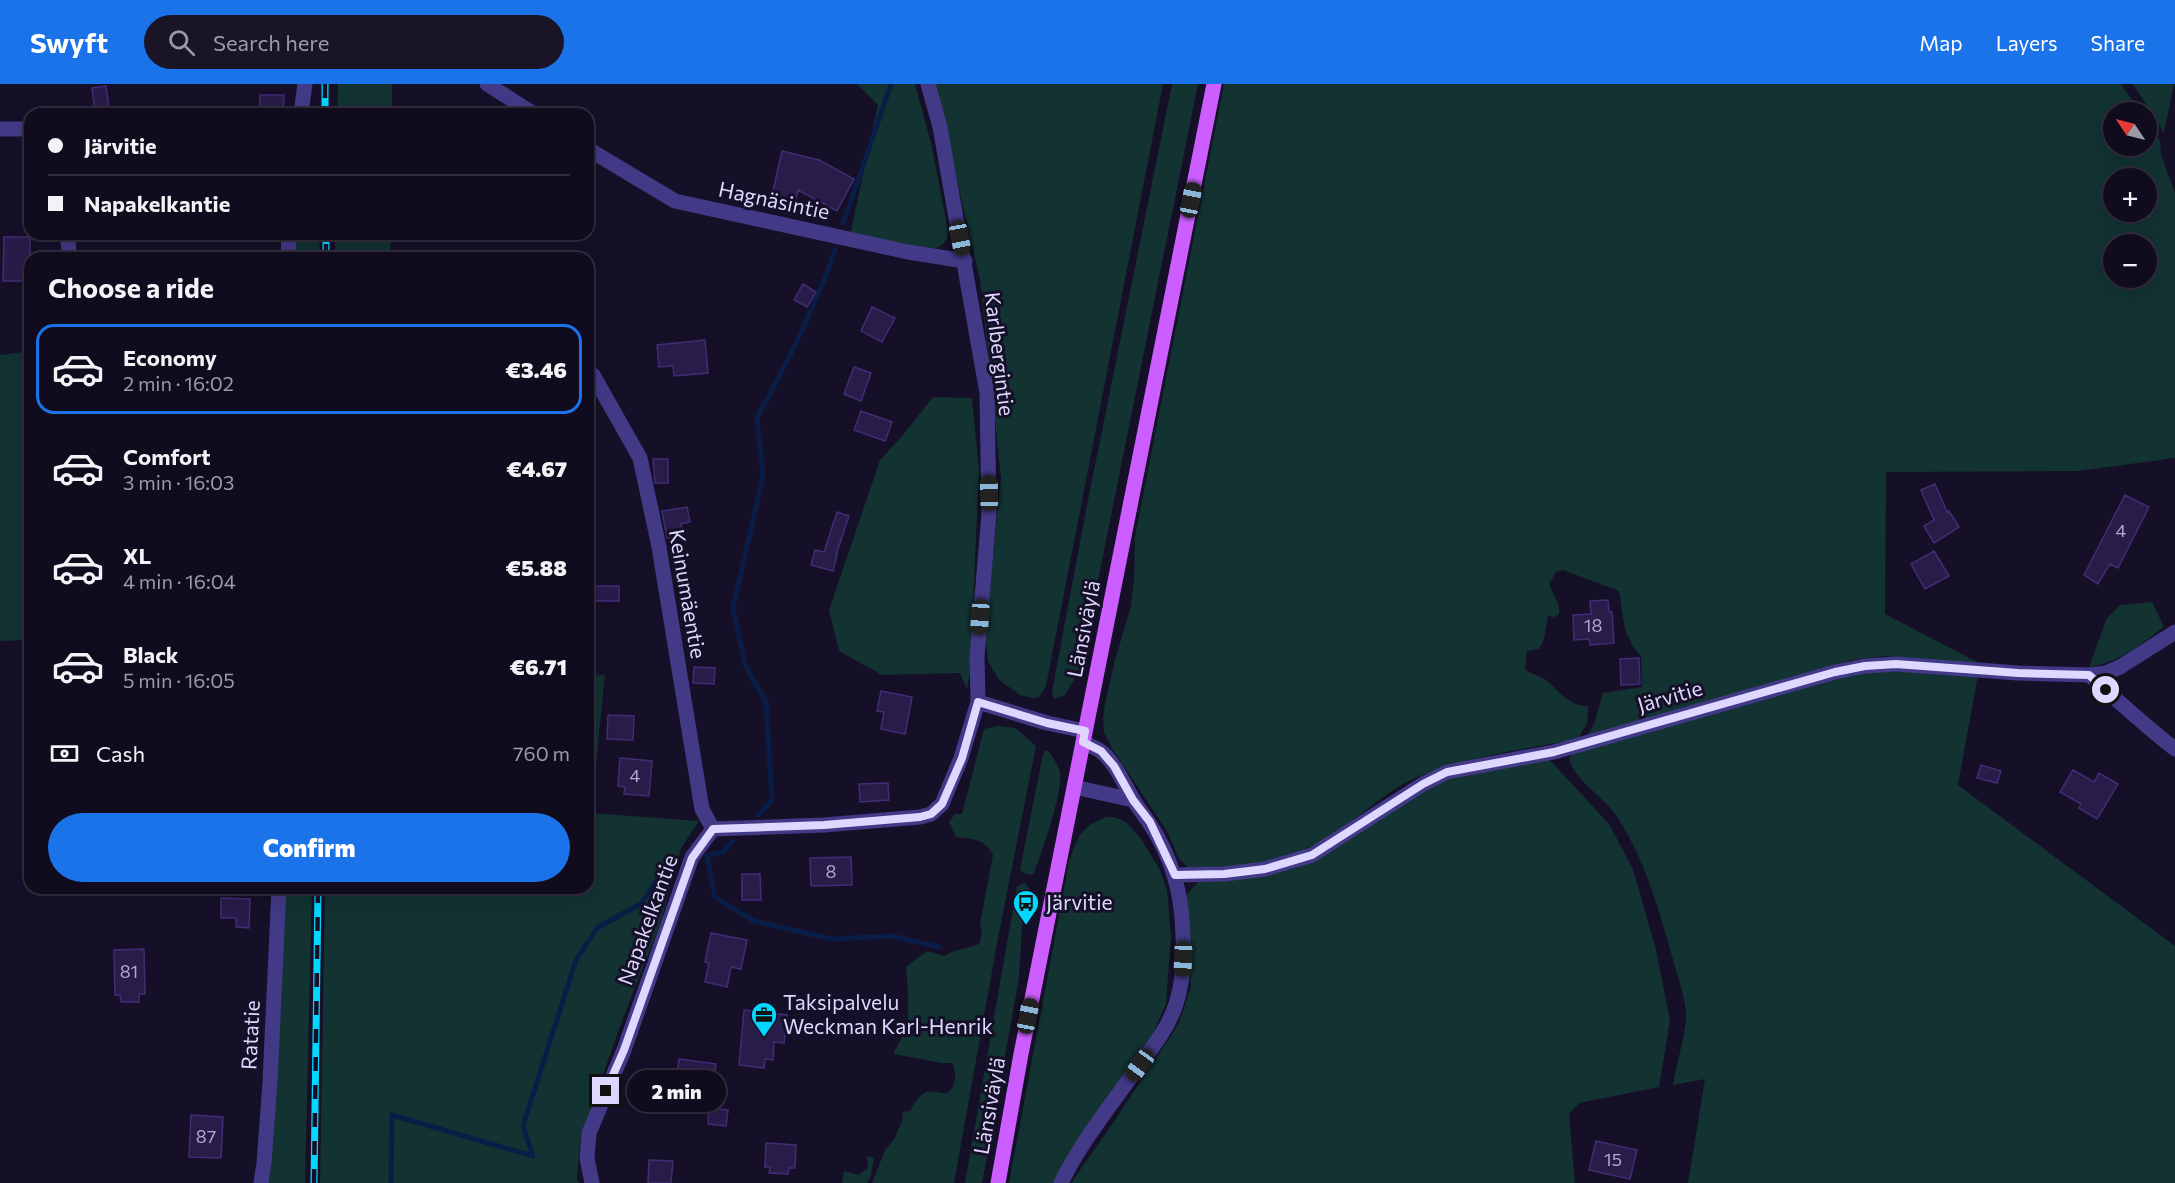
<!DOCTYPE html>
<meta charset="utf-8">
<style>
:root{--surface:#100c1e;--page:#191527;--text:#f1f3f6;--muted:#9c9ba4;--line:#302c3c;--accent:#1a73e8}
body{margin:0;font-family:Commissioner,sans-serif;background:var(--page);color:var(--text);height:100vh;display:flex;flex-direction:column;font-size:22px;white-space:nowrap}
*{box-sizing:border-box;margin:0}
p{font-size:20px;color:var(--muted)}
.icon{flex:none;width:33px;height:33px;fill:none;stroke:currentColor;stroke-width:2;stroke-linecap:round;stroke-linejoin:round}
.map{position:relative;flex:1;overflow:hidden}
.details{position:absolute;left:24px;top:168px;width:570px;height:642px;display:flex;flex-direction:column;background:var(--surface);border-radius:18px;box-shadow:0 6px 24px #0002,0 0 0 2px var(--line)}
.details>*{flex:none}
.banner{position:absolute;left:24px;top:24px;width:570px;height:132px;border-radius:18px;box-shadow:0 6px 24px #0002,0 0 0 2px var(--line);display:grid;align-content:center;height:132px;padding:0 24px;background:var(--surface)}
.needle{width:39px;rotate:305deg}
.buttons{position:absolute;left:2103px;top:18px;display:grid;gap:12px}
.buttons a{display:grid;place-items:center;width:54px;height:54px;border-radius:50%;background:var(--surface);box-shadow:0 6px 24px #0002,0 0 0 2px var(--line);font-size:30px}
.end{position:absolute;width:27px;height:27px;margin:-14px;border:8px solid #ded7ff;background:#111;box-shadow:0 0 0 3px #111}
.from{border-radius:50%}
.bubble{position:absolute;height:42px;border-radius:21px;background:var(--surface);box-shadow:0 6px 24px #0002,0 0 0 2px var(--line);font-size:20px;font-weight:800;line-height:42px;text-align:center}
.car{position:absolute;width:18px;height:36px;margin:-18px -9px;border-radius:8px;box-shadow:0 0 4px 2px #0007;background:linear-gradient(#222 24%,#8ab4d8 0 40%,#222 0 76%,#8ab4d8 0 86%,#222 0)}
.banner b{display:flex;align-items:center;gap:21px;height:57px;font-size:22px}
.banner b+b{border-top:2px solid var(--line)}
.banner i{width:15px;height:15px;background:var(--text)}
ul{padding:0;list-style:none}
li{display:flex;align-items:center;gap:18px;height:90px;margin:0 12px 9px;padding:0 12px;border:3px solid transparent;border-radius:18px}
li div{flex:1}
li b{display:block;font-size:22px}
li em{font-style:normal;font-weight:800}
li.selected{border-color:var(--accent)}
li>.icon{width:54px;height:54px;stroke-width:1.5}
h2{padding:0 24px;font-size:27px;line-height:72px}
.pay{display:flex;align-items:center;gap:15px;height:66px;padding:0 24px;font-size:22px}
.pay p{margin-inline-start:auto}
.cta{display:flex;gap:12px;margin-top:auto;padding:12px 24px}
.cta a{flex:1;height:69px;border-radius:36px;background:var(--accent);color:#fff;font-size:24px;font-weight:800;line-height:69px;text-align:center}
header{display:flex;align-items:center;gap:36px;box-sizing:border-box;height:84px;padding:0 30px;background:var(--accent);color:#fff}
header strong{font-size:28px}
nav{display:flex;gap:33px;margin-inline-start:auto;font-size:21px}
.search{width:420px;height:54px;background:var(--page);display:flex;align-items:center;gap:15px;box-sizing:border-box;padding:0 21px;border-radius:33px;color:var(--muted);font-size:22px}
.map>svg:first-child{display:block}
</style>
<header>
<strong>Swyft</strong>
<div class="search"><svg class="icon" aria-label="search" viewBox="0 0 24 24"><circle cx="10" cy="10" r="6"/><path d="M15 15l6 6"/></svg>Search here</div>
<nav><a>Map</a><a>Layers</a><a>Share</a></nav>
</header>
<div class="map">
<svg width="2175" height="1099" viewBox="0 0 2175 1099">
<rect width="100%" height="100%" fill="#151028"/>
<path fill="#133232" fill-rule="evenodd" d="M338 0H392V30H337Z
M857 0H915L932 63 948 147C948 157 943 161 934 165L850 151 878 21Z
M935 0H1163L1046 602 1039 613 1033 614 1020 611 999 596 988 577 986 557 991 491 1001 394 980 196Z
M1172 0H1198L1080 586 1065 611 1054 615 1052 608 1087 421Z
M1224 0H2121L2141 28H2114V62H2146L2147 37 2160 57 2161 71 2175 109V374L2078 387 1886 388 1885 530 1981 580 1886 572 1852 576 1586 654 1594 640 1603 609 1642 603 1641 572 1633 563 1625 546 1619 507 1563 486 1556 488 1549 500 1559 522V530L1554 533 1548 532 1544 555 1539 565 1527 567 1525 586C1532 590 1541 592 1547 597 1561 609 1569 622 1588 622L1587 639 1578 655C1526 665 1471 672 1422 691 1396 701 1372 722 1350 738 1301 775 1249 790 1188 784L1178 773 1168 749 1112 664 1104 648 1103 634 1105 619 1115 576 1131 522 1134 494 1135 452ZM2114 94H2146V128H2114ZM2114 160H2146V194H2114Z
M2133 0H2174L2164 49Z
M293 150H320L319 174H291Z
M335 150H391L390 174H335Z
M30 267V556L0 557V271Z
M933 313 972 314 979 387 970 589 967 605 960 589 882 591 839 567 829 526 880 376 903 351Z
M2152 518 2164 543C2140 561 2120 578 2089 583L2107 534 2120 521Z
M1874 584 1978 591 1958 701 2175 862V1099H1688L1705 995 1673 1001C1676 981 1685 953 1686 933 1686 916 1679 896 1674 879 1660 829 1646 778 1618 734 1606 714 1574 697 1569 674L1576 666Z
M605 591 591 729 699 737 681 764 660 840 622 937 580 1056 577 1095 579 1099H320L325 804H588V592Z
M998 642 1015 644 1036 662 998 854 954 1099H872L885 1066 895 1054 902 1037 903 1028 910 1027C914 1020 919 1011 926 1008 933 1006 939 1010 946 1009 957 1005 957 986 952 979H942L893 970 908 942V909L906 883 927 867 944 872C955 865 967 865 979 860L982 850 980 840 993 771C986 755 973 755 956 753L949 738 955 730H962L984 645Z
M1045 667H1048C1053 673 1058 681 1060 688 1063 709 1042 768 1034 789L1031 791 1022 788 1020 785 1043 670Z
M1549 675 1609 740 1633 785 1656 866 1670 936 1659 1003 1579 1019 1569 1030 1575 1099H1071L1109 1045 1178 941 1191 903 1185 812 1199 797 1271 790 1421 706 1451 693Z
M1107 733H1114L1126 738 1139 752 1159 784 1167 806 1171 852 1166 920 1151 954 1054 1099H1009L1069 778C1077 754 1082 741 1107 733Z
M1025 799 1029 804 1022 842 1019 894 982 1099H965L1017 802Z
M281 804H312L305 1099H265Z
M867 1072 874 1074 871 1091 867 1099H842L844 1087 859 1091 868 1084Z"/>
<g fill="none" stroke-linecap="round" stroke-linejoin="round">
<path stroke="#0a1d47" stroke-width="5" d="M843 140 891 0
M758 731 772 716 766 618 745 581 733 524 763 392 757 334 796 260 825 194 835 166
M706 772 723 768 733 757
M707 772 715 813 754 837 832 855 892 852 939 863
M391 1099 392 1031 533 1072 523 1042 576 876 597 844 642 819 662 788 675 784"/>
</g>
<path fill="#281c49" stroke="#402d76" stroke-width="1.5" d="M106 2 110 30H95L92 4Z
M260 11H284L283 30H259Z
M782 67 819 76 854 95 837 127 798 106 792 130 769 125Z
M4 153H30V197H3Z
M803 200 816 208 807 223 794 216Z
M872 223 895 234 882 258 861 247Z
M705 256 708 289 674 292 673 282 659 283 657 261Z
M854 283 871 289 861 317 844 310Z
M861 327 892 338 885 357 854 346Z
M653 375H668V399H655Z
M1935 400 1947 428 1949 427 1959 443 1934 459 1924 442 1934 436 1921 406Z
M2125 411 2149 423 2118 484 2110 480 2098 500 2084 491Z
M687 423 690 438 681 440 682 451 667 454 662 427Z
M837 428 849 432 836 471H837L833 487 811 481 815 466 824 468Z
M1934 467 1949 492 1925 505 1911 480Z
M590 502H619V517H590Z
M1608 516 1609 528H1612L1614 559 1590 561 1589 555 1574 556 1573 531 1591 530 1590 517Z
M1639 574 1640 600 1621 601 1620 575Z
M694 583 715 584 714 600 693 599Z
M881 607 912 613 905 650 881 645 884 628 877 627Z
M608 631 634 632 633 656 607 655Z
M620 674 652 677 649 712 624 710 625 703 618 702Z
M1981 681 2001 687 1997 699 1977 694Z
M2073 686 2094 698 2099 689 2118 700 2097 735 2079 724 2081 720 2060 708Z
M888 699 889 716 860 718 859 700Z
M851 773 852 801 811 802 810 774Z
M742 790H760L761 816H742Z
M221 814 250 815 249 844 236 843V834H221Z
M711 849 747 856 741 885 731 883 727 903 705 898 709 879 705 878Z
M144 865 145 910H139V918H121L120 911H115L114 866Z
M744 926 787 931 784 959 774 958 773 976 765 975 764 984 739 981Z
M679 975 716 980 713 1001 676 996Z
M709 1024 728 1026 726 1042 708 1040Z
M191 1031 223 1033 221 1074 189 1073Z
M1596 1057 1637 1066 1630 1095 1589 1086Z
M766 1059 796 1061 795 1084H789L788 1090 769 1089 770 1083H765Z
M649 1076 673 1077 671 1099H648Z"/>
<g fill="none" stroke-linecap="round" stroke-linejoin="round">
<path stroke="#423a87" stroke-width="15" d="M487 0 534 30
M928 0 940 43 987 309 989 430 977 573 978 618 1047 639 1085 647
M301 30 305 0
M0 45H30
M588 65 675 117 908 168 965 177
M67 150 70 174
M288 174 289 150
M593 291 640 374 659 463 702 725 713 745
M2089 591C2117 616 2145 642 2175 665
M1074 703 1133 716
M1175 791 1224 790 1265 785 1312 771 1423 700 1447 688 1554 668 1835 588 1865 582 1896 580 2018 589 2089 591 2106 589 2120 583 2175 548
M261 1099 264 1079 270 998 279 804
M592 1099 587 1074 589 1049 624 966 692 773 713 745 824 741 920 733 931 730 942 720 961 674 978 618
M1061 1099C1081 1058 1110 1022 1136 986 1151 965 1168 945 1176 920 1185 892 1184 863 1182 834 1179 795 1164 757 1140 726 1127 709 1117 678 1099 666 1094 663 1088 661 1083 658"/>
<path stroke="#cc5eff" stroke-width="15" d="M998 1099 1021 970 1214 0"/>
<g stroke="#03d7ff" stroke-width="7">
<path id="rail" d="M325 0V30
M326 174V150
M314 1099 318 804"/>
</g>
<use href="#rail" stroke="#151028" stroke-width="4.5" stroke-dasharray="14" stroke-linecap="butt"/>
</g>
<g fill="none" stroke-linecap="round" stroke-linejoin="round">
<path stroke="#ded7ff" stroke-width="8" d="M606 1007 624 966 692 774 713 745 824 741 920 733 931 730 942 720 962 674 978 618 1047 639 1085 647 1083 658 1101 667 1114 682 1133 716 1150 738 1175 791 1224 790 1265 785 1312 771 1423 700 1447 688 1554 668 1835 588 1865 582 1896 580 2018 589 2089 591 2106 606"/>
</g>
<defs>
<g id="bus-pin" transform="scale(1.35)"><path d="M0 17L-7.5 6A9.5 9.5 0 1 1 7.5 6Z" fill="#03d7ff" stroke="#151028"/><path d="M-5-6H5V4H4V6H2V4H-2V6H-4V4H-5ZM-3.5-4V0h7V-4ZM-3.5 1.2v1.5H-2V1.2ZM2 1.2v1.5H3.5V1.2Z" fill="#111"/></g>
<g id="office-pin" transform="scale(1.35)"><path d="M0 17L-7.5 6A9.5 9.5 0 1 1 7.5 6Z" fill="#03d7ff" stroke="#151028"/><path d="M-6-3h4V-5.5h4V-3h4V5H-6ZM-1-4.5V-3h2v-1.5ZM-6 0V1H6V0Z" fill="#111"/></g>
</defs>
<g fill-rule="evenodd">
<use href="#bus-pin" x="1026" y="819"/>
<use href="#office-pin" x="764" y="931"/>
</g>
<g text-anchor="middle" stroke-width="6" stroke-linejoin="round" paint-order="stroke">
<g font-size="18" fill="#b0a8d2">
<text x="2121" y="453">4</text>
<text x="1593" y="548">18</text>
<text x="635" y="698">4</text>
<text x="831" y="794">8</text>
<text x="129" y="894">81</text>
<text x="206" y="1059">87</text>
<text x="1613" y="1082">15</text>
</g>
<g font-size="21" fill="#ded7ff" stroke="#151028">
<text transform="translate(774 117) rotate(12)" y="7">Hagnäsintie</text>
<text transform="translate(999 270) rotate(83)" y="7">Karlbergintie</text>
<text transform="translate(687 510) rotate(80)" y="7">Keinumäentie</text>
<text transform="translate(1084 545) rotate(-79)" y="7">Länsiväylä</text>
<text transform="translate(1670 613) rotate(-16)" y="7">Järvitie</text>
<text transform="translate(648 836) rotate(-70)" y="7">Napakelkantie</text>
<text transform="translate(251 951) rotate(-87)" y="7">Ratatie</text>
<text transform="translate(990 1022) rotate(-80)" y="7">Länsiväylä</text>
</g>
<g font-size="21" fill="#ded7ff" stroke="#151028" text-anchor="start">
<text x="1046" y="826">Järvitie</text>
<text x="783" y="926">Taksipalvelu<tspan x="783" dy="24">Weckman Karl-Henrik</tspan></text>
</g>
</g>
</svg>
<div class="buttons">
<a><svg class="needle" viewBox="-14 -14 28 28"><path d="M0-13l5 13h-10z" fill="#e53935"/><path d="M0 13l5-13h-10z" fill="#9c9ba4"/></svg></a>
<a>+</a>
<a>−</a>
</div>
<i class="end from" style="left:2106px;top:606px"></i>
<i class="end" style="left:606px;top:1007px"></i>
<div class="bubble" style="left:627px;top:986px;width:99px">2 min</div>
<i class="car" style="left:1191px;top:116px;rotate:11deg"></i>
<i class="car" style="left:960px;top:154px;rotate:169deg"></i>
<i class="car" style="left:989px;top:409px;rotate:359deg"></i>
<i class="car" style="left:980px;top:533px;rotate:184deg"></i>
<i class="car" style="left:1183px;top:875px;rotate:182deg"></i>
<i class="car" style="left:1028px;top:932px;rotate:11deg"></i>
<i class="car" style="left:1140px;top:981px;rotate:216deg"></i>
<div class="banner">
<b><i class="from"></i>Järvitie</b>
<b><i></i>Napakelkantie</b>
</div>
<section class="details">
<h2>Choose a ride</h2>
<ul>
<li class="selected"><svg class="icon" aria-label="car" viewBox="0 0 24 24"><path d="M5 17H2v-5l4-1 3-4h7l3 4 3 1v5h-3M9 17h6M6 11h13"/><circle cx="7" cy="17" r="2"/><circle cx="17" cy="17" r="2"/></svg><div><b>Economy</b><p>2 min · 16:02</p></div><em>€3.46</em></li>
<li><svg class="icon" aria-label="car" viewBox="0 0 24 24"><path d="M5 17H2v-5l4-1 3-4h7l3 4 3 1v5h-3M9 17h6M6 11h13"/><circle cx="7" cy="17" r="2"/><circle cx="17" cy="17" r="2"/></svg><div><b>Comfort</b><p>3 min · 16:03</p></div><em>€4.67</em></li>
<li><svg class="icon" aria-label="car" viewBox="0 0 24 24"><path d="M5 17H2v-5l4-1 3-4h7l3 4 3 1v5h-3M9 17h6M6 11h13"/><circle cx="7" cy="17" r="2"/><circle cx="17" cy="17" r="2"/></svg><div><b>XL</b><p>4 min · 16:04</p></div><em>€5.88</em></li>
<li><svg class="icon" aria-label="car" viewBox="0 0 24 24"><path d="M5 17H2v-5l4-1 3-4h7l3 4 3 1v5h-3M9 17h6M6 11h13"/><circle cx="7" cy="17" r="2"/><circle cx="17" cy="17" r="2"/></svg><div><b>Black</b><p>5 min · 16:05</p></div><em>€6.71</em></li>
</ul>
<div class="pay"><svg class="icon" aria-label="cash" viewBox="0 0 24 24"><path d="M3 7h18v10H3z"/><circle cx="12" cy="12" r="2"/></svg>Cash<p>760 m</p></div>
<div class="cta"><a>Confirm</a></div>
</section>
</div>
